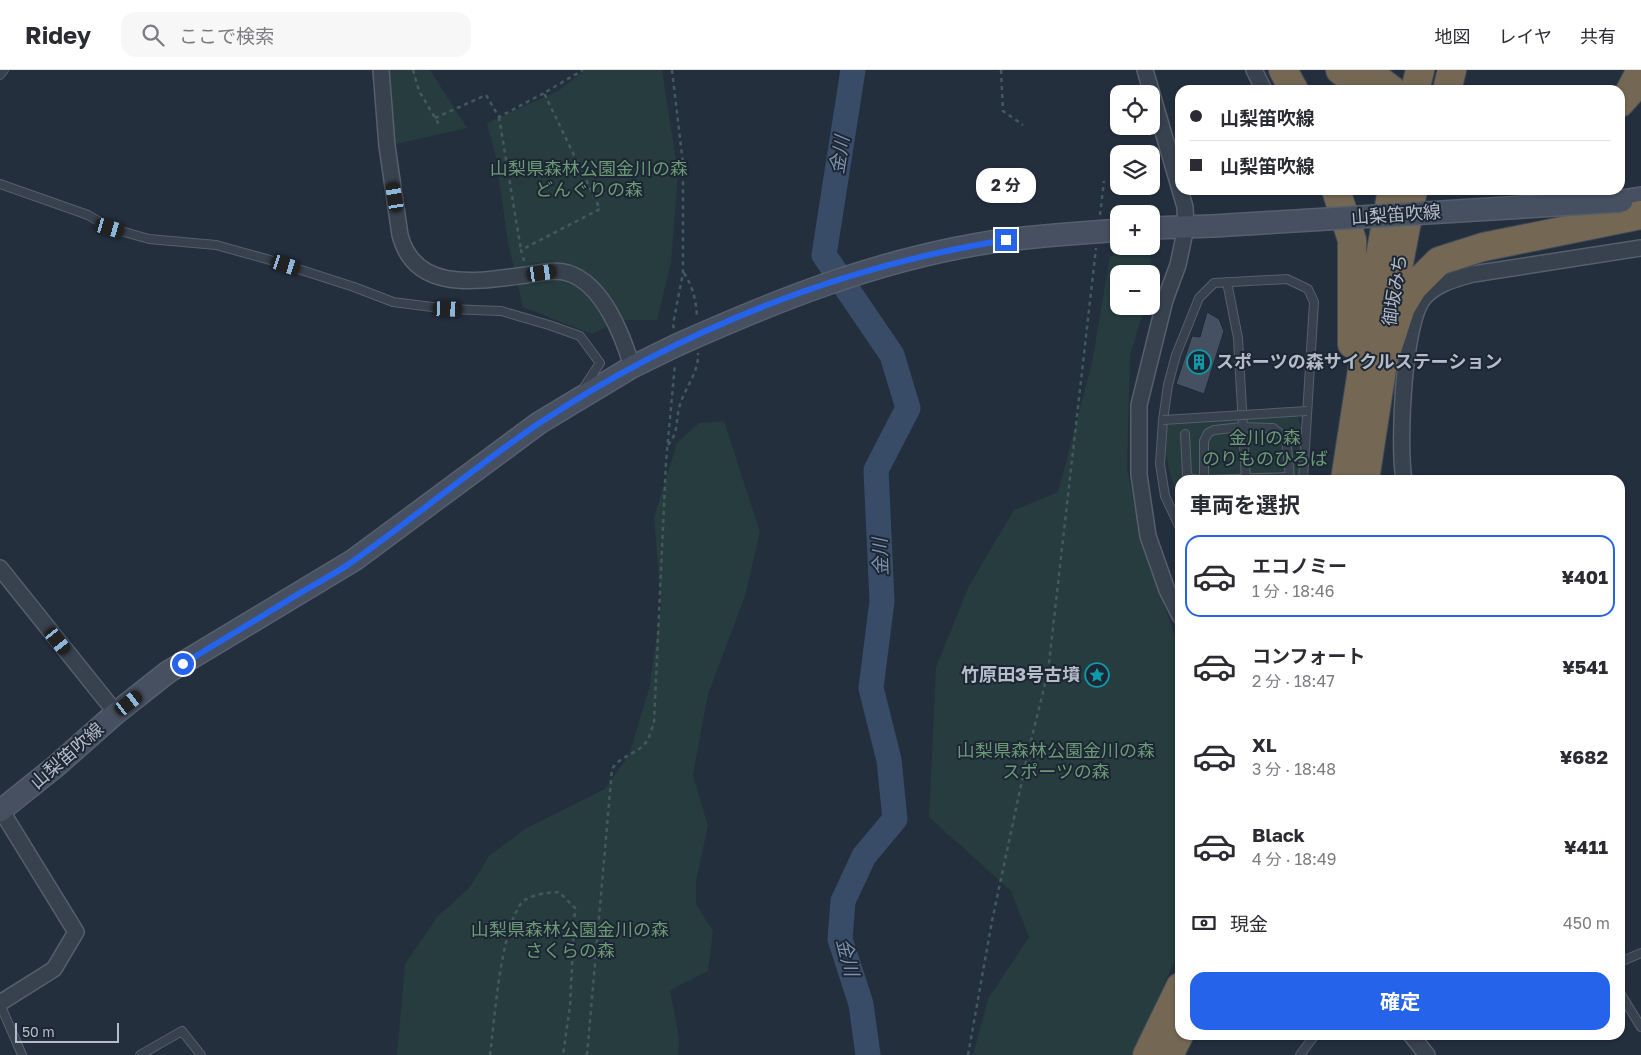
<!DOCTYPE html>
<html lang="ja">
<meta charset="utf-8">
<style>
:root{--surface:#fff;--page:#f7f7f7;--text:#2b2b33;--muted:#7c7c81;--line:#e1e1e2;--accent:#2563eb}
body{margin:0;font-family:"Golos Text","Noto Sans JP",sans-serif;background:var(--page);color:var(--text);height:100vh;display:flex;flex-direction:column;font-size:19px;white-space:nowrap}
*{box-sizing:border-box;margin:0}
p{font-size:16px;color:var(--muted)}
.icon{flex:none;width:28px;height:28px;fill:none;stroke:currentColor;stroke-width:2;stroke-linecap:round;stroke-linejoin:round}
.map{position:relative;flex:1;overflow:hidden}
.drawer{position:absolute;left:1175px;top:405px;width:450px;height:565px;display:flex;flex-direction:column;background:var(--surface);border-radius:15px;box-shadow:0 1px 4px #0004}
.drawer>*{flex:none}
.guide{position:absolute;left:1175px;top:15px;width:450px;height:110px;border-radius:15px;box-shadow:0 1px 4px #0004;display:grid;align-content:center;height:110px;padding:0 15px;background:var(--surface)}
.tools{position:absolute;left:1110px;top:15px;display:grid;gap:10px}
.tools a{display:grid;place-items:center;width:50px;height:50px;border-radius:10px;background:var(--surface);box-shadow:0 1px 4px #0004;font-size:25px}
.scale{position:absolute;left:15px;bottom:12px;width:104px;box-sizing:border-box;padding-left:5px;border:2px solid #b4bcc9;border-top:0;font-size:14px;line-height:18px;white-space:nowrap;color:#b4bcc9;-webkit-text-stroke:4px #1d2633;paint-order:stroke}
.end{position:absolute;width:22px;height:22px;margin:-11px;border:6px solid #2563eb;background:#fff;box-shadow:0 0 0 2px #fff}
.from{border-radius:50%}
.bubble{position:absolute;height:35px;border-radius:15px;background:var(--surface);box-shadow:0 1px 4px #0004;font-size:16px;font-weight:700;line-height:35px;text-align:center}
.car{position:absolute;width:15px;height:30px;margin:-15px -8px;border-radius:6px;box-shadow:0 0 4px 1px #0007;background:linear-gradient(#222 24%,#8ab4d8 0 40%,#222 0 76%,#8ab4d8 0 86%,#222 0)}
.guide b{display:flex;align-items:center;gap:18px;height:48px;font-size:19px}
.guide b+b{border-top:1px solid var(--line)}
.guide i{width:12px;height:12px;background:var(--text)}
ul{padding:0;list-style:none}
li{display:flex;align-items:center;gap:15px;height:82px;margin:0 10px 8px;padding:0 5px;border:2px solid transparent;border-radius:15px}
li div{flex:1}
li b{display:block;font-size:19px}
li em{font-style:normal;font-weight:700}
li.current{border-color:var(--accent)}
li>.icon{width:45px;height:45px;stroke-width:1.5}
h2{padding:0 15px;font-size:22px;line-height:60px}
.pay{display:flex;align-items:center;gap:12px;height:55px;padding:0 15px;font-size:19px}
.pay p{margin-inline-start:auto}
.action{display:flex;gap:10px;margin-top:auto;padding:10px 15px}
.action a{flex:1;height:58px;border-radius:15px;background:var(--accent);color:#fff;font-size:20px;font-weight:700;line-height:58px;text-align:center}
header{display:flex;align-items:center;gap:30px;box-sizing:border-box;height:70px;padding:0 25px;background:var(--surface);border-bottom:1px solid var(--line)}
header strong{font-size:24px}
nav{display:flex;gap:28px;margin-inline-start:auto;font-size:18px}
.search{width:350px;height:45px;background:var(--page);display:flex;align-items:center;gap:12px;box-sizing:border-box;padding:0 18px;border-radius:15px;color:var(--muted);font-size:19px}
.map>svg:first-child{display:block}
</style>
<header>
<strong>Ridey</strong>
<div class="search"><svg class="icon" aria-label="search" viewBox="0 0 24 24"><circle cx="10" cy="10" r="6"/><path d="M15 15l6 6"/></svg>ここで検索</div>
<nav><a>地図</a><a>レイヤ</a><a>共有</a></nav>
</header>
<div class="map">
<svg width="1641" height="985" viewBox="0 0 1641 985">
<rect width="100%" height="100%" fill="#242f3e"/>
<path fill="#263c3f" d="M388 0H430L467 58 387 76Z
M585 0H662L678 104 671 193 657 250H620L592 264 523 237 508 173 496 88 487 53 558 21Z
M1149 181 1154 209 1151 217V204H1119V236H1145L1130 285 1127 398 1141 470 1180 580V879L1132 985H973L988 929 1029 867 1011 821 929 747 936 597 969 516 1014 440 1058 422 1092 293 1110 186Z
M1297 345 1301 356 1300 410H1180V433C1172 412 1159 375 1169 353Z
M724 351 760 462 745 526 708 624 693 705 708 756 696 811V834L713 861 708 901 670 920 679 968 678 985H397L405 894 437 847 470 817 489 786 525 759 605 719 629 685 649 619 661 537 654 447 677 373 699 353Z"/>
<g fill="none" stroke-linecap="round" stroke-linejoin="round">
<path stroke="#394c67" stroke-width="25" d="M853 0 824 185 892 285 908 338 876 400 882 531 871 618 889 690 895 749 864 786 843 831 840 869 861 934 868 985"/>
</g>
<path fill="#455162" stroke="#1f2835" d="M1207 242 1219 249 1224 261 1204 324 1176 314 1192 266 1200 267Z"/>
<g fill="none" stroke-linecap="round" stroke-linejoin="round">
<g stroke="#565f6c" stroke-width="10">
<path id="lane" d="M0 5 4 0
M0 114 88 145 110 158 149 169 216 175 270 190 354 217 393 232 448 239 501 241 549 255 580 266 600 293 583 319
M1227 212 1238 268 1246 410
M1185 364 1187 405 1191 409 1204 410
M1290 410V407L1286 368 1273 358 1242 357 1214 360 1208 363 1204 371V410L1290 407
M1180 458 1165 426 1160 394 1163 350 1168 315 1176 285 1199 228 1214 213 1287 209 1308 219 1314 232 1303 410
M1620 892 1641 883
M1620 923 1641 957
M0 934 22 985
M140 985 182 961 201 985
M1300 985 1315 965"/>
</g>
<g stroke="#565f6c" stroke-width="18">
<path id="street" d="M381 0 387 76 400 165C415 224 480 211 526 205 540 203 554 199 568 203 603 214 623 266 632 297
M1145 0 1185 137 1186 157 1178 195 1165 230 1139 335V405L1148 466 1167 520 1180 546
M1254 0 1264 20
M1404 410C1398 376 1403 255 1423 229 1435 214 1455 209 1473 204L1641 178
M0 498 116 643
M0 933 54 899 76 862 1 740
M1411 965 1427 985"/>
</g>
<g stroke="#565f6c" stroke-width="24">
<path id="secondary" d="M1622 131 1641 128
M1151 158 1213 156
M0 741 55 697 116 643 168 602 354 490 539 353 632 297 677 275"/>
</g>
<g stroke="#434c59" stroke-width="30">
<path id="highway" d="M1283 0 1294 20
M1340 0 1366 20
M1366 0 1392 20
M1415 20 1420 0
M1447 20 1452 0
M1620 33 1629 23 1641 0
M1336 120 1352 170V274
M1384 289 1401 237 1413 217 1439 191 1483 177 1641 145
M1345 410 1378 197 1392 120
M1365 410 1395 214 1413 120
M1147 985 1180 917
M1169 985 1180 963"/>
</g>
<path stroke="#44595c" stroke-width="2.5" stroke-dasharray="4 4" stroke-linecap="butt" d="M413 0 419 21 440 56
M672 0 683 94V203L673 254 674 259
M1001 0 1003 41 1023 55
M499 47 521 180
M435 48 486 25 499 47 544 23
M1100 145 1104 111
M524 191 521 180 600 139 544 23 583 0
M684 203C693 217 696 230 697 247
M668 375C678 364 676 352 679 338 684 318 699 304 698 283
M490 985C495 946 500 866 520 835 526 825 548 822 559 822L575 838 570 936 563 985
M587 985 612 699C621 685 638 684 647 671 650 666 652 658 654 652L666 392 675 294
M968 985 992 851 1027 687 1048 602 1096 178"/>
<use href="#lane" stroke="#38414e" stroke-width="8"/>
<use href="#street" stroke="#38414e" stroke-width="15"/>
<use href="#secondary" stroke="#465061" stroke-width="21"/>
<use href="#highway" stroke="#746855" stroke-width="28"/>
<g stroke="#565f6c" stroke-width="10" stroke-linecap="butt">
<path id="lane-bridge" d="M1163 350 1307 341"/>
</g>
<g stroke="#565f6c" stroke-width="24" stroke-linecap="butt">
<path id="secondary-bridge" d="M1213 156 1622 131
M677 275C775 231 873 192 979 174 1025 166 1072 164 1119 160"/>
</g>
<use href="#lane-bridge" stroke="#38414e" stroke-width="8"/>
<use href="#secondary-bridge" stroke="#465061" stroke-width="21"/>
</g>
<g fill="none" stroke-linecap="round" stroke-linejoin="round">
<path stroke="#2563eb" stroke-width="6" d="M183 594C220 571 258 549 295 526 315 514 337 503 356 489 418 445 477 395 541 352 680 260 841 196 1006 170"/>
</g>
<defs>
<g id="building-ring" transform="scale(1.25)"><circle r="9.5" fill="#1d2633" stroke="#0f9aa8" stroke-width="1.5"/><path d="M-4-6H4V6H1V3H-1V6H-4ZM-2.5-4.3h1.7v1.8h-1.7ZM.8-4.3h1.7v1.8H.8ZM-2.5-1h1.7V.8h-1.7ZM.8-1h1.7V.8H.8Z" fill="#0f9aa8"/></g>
<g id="sight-ring" transform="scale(1.25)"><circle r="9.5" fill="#1d2633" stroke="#0f9aa8" stroke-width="1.5"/><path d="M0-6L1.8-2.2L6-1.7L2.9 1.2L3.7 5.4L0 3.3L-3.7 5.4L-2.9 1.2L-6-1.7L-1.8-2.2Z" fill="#0f9aa8"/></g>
</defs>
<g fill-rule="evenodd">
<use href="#building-ring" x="1199" y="292"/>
<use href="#sight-ring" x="1097" y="605"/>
</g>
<g text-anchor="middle" stroke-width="4" stroke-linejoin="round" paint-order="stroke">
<g font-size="18" fill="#6b9a76" stroke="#1d2633">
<text x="589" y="105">山梨県森林公園金川の森<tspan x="589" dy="21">どんぐりの森</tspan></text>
<text x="1265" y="374">金川の森<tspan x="1265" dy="21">のりものひろば</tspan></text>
<text x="1056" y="687">山梨県森林公園金川の森<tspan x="1056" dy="21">スポーツの森</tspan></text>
<text x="570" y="866">山梨県森林公園金川の森<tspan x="570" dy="21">さくらの森</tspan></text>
</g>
<g font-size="18" fill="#b4bcc9" stroke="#1d2633">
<text transform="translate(1396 145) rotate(-4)" y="6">山梨笛吹線</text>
<text transform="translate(1395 220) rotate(-81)" y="6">御坂みち</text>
<text transform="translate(67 686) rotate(-41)" y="6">山梨笛吹線</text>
</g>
<g font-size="18" font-weight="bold" fill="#b4bcc9" stroke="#1d2633" text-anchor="start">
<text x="1216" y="298">スポーツの森サイクルステーション</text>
<text x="1080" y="611" text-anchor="end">竹原田3号古墳</text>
</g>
<g font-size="19" font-style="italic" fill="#7c92b1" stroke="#1d2633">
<text transform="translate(839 85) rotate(-81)" y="7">金川</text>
<text transform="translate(880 487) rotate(-92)" y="7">金川</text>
<text transform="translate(848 887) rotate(76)" y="7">金川</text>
</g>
</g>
</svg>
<div class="tools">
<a><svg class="icon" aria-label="locate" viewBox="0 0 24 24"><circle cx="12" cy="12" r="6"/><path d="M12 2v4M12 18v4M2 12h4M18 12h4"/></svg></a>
<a><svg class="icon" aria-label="layers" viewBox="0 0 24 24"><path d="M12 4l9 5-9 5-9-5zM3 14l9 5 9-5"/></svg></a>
<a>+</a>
<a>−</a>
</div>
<div class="scale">50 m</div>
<i class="end from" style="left:183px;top:594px"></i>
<i class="end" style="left:1006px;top:170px"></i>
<div class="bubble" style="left:976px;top:98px;width:60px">2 分</div>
<i class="car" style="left:395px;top:127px;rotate:350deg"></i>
<i class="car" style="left:110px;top:158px;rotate:106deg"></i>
<i class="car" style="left:286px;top:195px;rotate:108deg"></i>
<i class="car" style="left:542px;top:203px;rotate:82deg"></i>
<i class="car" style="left:448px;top:239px;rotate:92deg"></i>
<i class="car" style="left:58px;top:571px;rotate:141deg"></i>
<i class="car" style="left:129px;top:633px;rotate:52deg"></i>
<div class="guide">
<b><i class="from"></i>山梨笛吹線</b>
<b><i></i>山梨笛吹線</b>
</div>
<section class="drawer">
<h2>車両を選択</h2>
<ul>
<li class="current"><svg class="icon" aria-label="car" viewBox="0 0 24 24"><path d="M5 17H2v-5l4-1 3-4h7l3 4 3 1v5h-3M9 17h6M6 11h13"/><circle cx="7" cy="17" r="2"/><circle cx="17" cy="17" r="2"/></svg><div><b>エコノミー</b><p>1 分 · 18:46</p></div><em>¥401</em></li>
<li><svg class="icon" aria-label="car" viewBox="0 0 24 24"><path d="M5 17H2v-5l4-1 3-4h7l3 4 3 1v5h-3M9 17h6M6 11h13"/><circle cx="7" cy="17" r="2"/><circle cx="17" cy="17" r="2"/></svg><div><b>コンフォート</b><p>2 分 · 18:47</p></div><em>¥541</em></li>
<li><svg class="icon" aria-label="car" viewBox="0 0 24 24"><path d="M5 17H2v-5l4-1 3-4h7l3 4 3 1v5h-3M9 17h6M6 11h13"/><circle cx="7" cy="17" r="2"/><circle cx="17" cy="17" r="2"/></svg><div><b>XL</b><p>3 分 · 18:48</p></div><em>¥682</em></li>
<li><svg class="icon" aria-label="car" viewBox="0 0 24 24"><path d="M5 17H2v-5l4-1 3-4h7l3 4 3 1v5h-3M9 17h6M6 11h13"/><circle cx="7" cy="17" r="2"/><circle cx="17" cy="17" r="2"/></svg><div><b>Black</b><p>4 分 · 18:49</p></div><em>¥411</em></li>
</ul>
<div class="pay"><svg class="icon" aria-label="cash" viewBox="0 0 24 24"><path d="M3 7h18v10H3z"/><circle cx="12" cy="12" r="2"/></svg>現金<p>450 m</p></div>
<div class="action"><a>確定</a></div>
</section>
</div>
